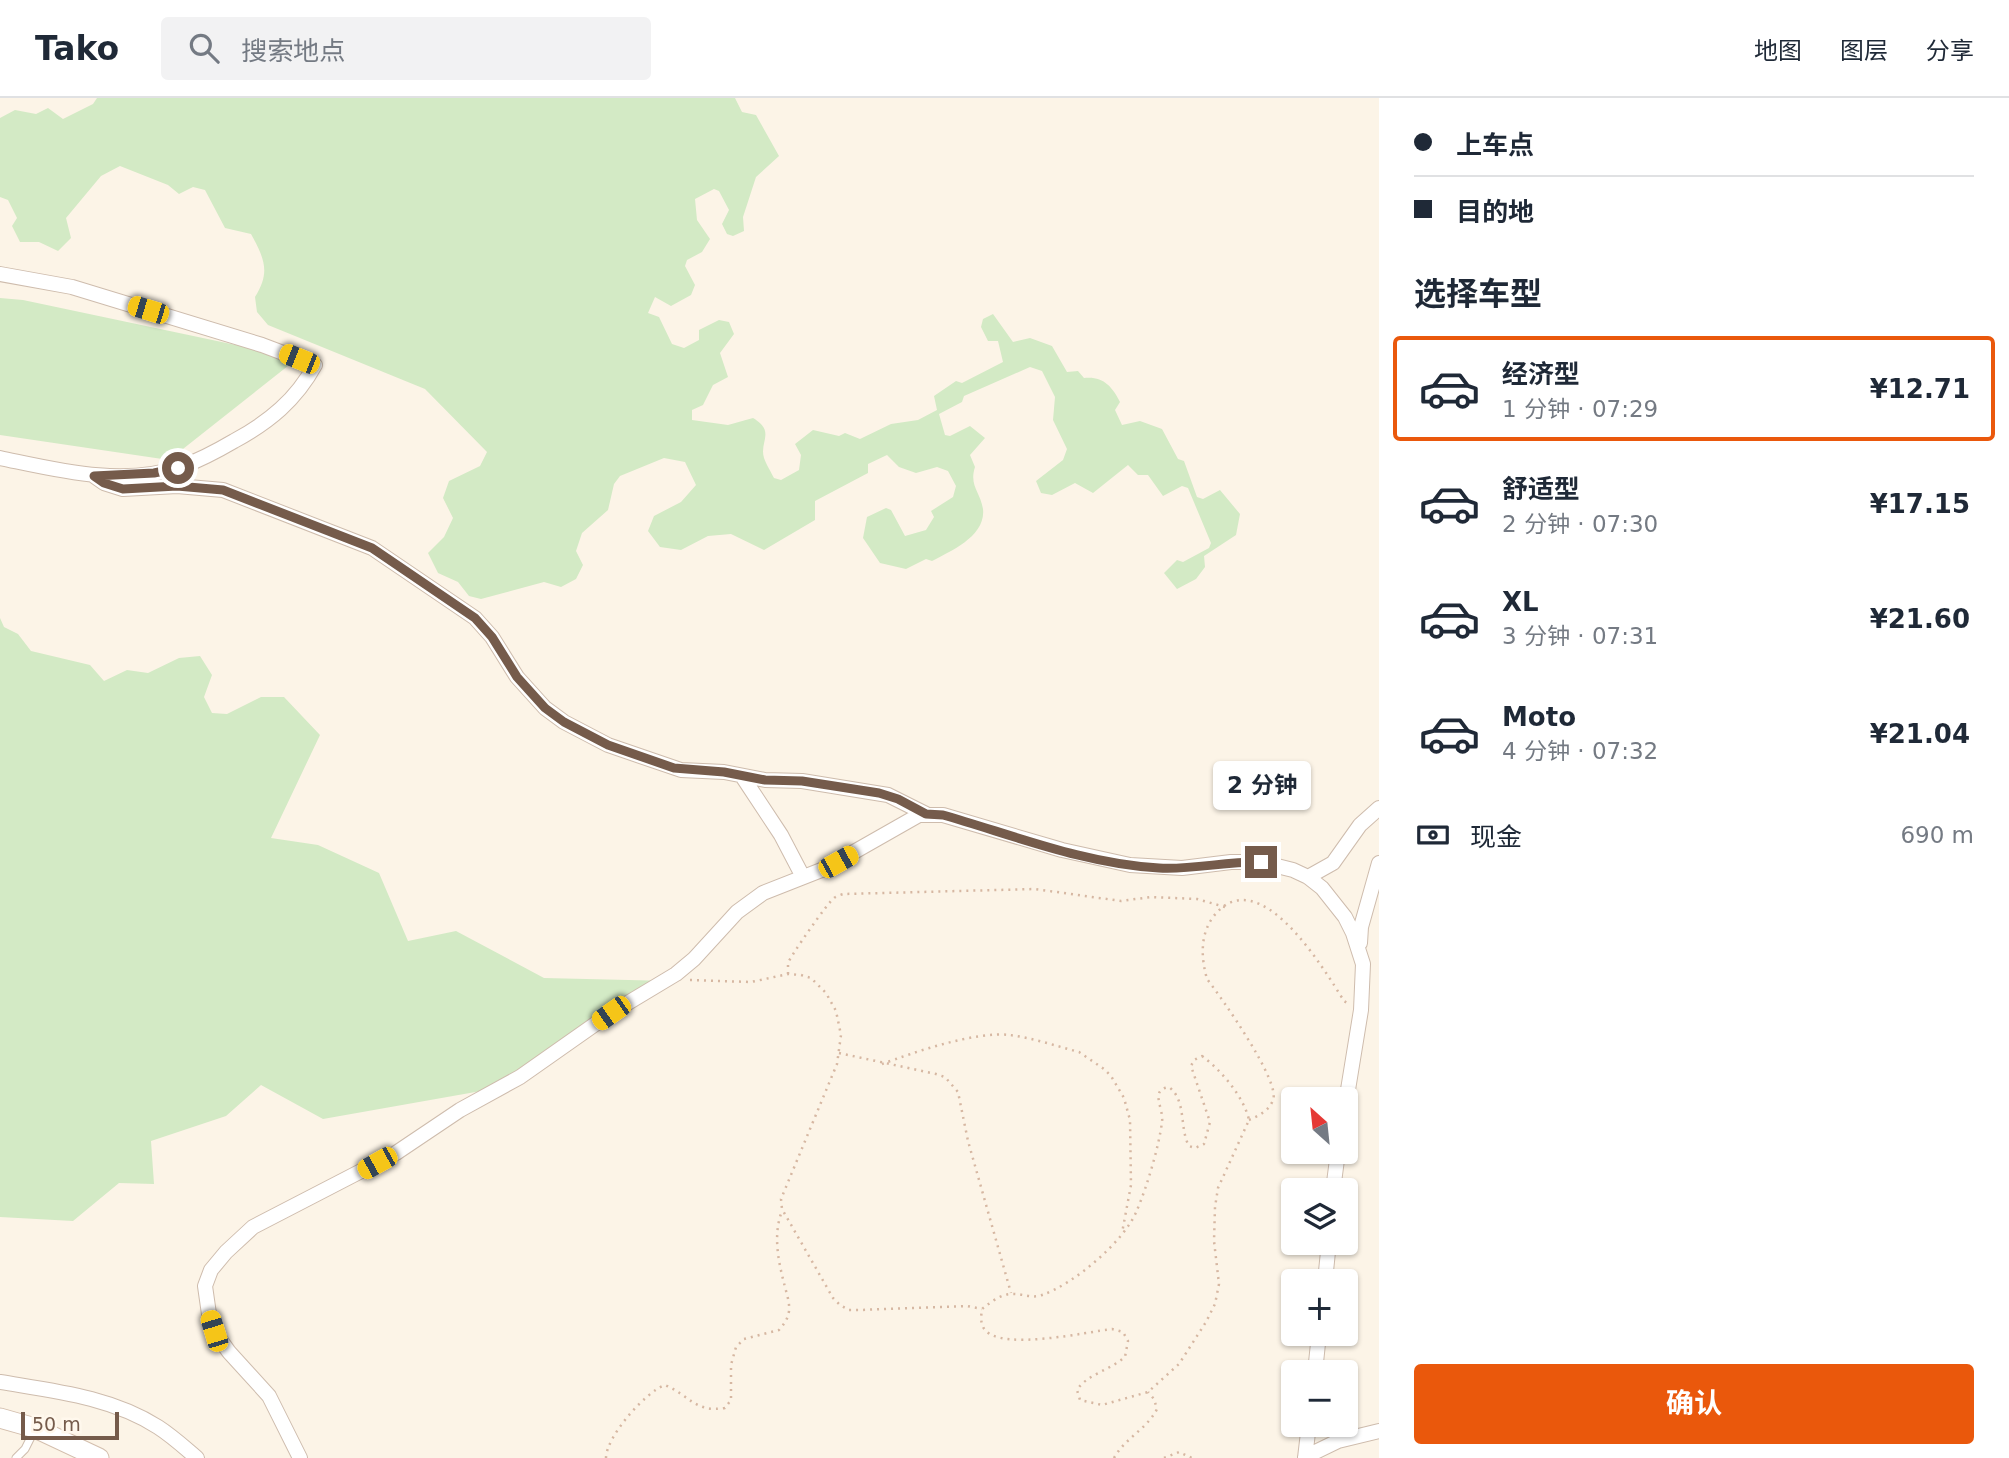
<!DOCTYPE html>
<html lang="zh">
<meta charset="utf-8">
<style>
:root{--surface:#fff;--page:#f2f2f3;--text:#1f2937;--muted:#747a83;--line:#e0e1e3;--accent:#ea580c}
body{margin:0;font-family:"DejaVu Sans","Noto Sans SC",sans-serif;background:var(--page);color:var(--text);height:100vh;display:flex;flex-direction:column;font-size:26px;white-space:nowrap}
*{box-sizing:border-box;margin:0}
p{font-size:23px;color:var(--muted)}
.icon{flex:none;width:38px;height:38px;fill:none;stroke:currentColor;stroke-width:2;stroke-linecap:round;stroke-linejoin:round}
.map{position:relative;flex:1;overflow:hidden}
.drawer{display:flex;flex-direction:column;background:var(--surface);width:630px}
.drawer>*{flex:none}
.guide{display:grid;align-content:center;height:154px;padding:0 35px;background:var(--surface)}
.needle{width:46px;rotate:333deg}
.tools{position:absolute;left:1281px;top:989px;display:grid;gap:14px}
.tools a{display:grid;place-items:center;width:77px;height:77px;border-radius:7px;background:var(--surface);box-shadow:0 2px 5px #0004;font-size:35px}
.scale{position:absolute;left:21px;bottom:18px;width:98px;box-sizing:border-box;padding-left:7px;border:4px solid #755b4b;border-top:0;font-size:19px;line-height:24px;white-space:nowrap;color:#755b4b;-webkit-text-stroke:5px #fff8ed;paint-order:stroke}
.end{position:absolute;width:32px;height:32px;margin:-16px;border:9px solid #755b4b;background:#fff;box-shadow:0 0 0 4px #fff}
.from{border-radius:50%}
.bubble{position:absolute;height:49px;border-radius:7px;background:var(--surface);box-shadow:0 2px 5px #0004;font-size:23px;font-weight:700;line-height:49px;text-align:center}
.car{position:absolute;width:21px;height:42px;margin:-21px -10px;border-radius:9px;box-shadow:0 0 5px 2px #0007;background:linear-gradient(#f5c518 24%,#345 0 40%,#f5c518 0 76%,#345 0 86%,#f5c518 0)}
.guide b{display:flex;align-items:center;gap:24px;height:66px;font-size:26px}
.guide b+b{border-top:2px solid var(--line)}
.guide i{width:18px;height:18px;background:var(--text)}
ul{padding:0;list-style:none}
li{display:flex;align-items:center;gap:21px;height:105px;margin:0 14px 10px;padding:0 21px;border:4px solid transparent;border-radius:7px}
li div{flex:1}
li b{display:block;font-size:26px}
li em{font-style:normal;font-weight:700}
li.on{border-color:var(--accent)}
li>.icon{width:63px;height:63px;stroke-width:1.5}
h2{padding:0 35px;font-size:32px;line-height:84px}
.pay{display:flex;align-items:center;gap:18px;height:77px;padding:0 35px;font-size:26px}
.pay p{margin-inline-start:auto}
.button{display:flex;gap:14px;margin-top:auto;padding:14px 35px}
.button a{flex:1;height:80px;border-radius:7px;background:var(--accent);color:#fff;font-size:28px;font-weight:700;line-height:80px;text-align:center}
header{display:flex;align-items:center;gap:42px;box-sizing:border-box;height:98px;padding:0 35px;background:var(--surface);border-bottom:2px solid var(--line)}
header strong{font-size:33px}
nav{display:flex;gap:38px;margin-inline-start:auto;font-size:24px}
.search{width:490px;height:63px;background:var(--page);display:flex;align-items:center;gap:18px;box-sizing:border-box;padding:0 24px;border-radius:7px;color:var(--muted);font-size:26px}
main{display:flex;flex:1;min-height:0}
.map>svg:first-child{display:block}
</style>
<header>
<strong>Tako</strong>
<div class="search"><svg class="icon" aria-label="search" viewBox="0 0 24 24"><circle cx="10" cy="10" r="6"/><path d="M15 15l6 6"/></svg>搜索地点</div>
<nav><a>地图</a><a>图层</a><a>分享</a></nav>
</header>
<main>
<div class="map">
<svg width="1379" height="1360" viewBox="0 0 1379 1360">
<rect width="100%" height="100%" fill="#fcf4e7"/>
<path fill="#d3eac5" d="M97 0H735L742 14 756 17 779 58 756 79 743 119 744 133 733 138 727 136 722 126 729 112 719 93 714 91 695 101 697 122 710 141 702 154 687 162 685 168 695 187 691 197 671 208 655 199 648 215 659 219 672 246 684 250 699 242V232L719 222 729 224 734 236 720 255 728 279 713 287 703 307 692 312V322L728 327 753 320C776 334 759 343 764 360 766 366 771 374 774 380L781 382 799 372 801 357 795 346 813 332 839 338 845 335 860 341 891 326 918 322 937 312 934 298 956 283 962 285 1003 264 998 243H988L981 229 983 221 993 216 1013 244 1030 240 1052 248 1067 274 1078 273 1084 280C1103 278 1112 288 1120 304L1115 312 1122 327 1140 323 1162 331 1178 361 1184 363 1197 399 1203 401 1220 392 1240 416 1236 437 1204 458 1205 469 1196 481 1177 491 1164 475 1177 462 1183 464 1209 450 1211 445 1188 390 1182 388 1163 398 1148 377H1138L1128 367 1093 395 1075 385 1052 397 1041 395 1036 383 1063 362 1067 351 1053 322 1055 299 1042 273 1030 269 964 298 962 304 939 316 945 337 950 338 970 328 985 340 970 357 975 369C969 388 980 393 983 411 986 438 951 453 932 463L926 461 906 471 880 465 863 440 867 419 886 410 891 412 905 438 926 432 934 419 931 413 953 399 956 388 948 373 937 369 916 375 899 369 887 357 868 366V375L815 403V422L764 452 731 436 708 438 681 452 660 449 648 433 654 418 681 404 696 387 685 364 664 360 620 378 614 386 608 412 582 435 576 453 583 467 576 481 561 489 544 484 481 501 469 498 458 484 438 475 428 455 444 439 453 420 443 400 449 383 480 368 487 354 425 291 268 227 257 214 255 199C271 174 264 160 251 136L225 130 205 92 193 89 179 96 168 87 120 68 101 78 66 120 71 140 58 153 39 144H20L12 128 17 120 8 102 0 99V20L15 12 36 16 48 10 63 21 93 6Z
M0 200 23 202 298 260 169 362 0 337Z
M0 520 4 529 18 536 31 553 90 567 104 583 127 572 148 575 179 560 200 558 212 577 204 599 212 615 227 616 261 599H284L320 637 271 740 318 747 379 775 408 843 456 833 544 880 671 883 498 990 323 1021 261 987 226 1018 151 1043 154 1086 119 1085 73 1123 0 1119Z"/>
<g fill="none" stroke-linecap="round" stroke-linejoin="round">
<g stroke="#cebcad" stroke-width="9">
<path id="lane" d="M16 1360 25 1351 35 1331"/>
</g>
<g stroke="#cebcad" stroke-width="16">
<path id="street" d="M0 176 72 189 262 247 315 267C296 302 269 324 234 343 217 353 200 362 181 369 122 389 58 372 0 360
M94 378 104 385 123 391 177 388 223 392 372 450 475 520 492 539 517 579 545 610 564 624 608 647 681 672 724 674 765 682 802 683 888 697 926 716
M742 678 781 737 803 779
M1308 779 1333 765 1360 727 1379 710
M1360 845 1361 829 1379 765
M1333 1092 1338 1054
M1325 1183 1329 1144
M1315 1274 1319 1236
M0 1284C54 1293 111 1299 158 1329 172 1338 184 1349 197 1360
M1305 1359 1338 1343 1379 1333
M300 1360 269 1298 229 1254 214 1233 209 1216 205 1188 211 1172 226 1154 253 1129 396 1055 460 1012 520 979 611 915 676 876 694 861 737 814 763 795 824 771 919 717H943L1062 752 1130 767 1182 770 1231 764H1261L1293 772 1308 779 1322 790 1345 819 1353 835 1363 866 1361 912 1346 1004
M1305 1360 1309 1326"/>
</g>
<g stroke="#d3bead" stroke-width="21">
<path id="secondary" d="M0 1320 35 1330 99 1360"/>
</g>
<path stroke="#d6b7a2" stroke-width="2.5" stroke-dasharray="2 5" stroke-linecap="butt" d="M788 876C788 872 788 869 788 865 790 859 828 804 834 800 835 799 842 796 844 796L1035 791 1121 803 1151 799 1197 801 1225 809
M690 882 751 884 788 876 801 877 811 880 826 895 836 913 841 937 837 966 781 1101 782 1111 833 1200 840 1207 849 1212H860L967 1208 982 1211
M839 955 936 976 945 979 958 994 968 1043 1011 1195
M1202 958C1221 972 1244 999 1249 1022L1218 1090 1215 1109 1214 1143 1219 1186 1215 1206 1206 1224 1179 1266 1148 1294 1102 1307 1080 1302 1077 1292C1086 1277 1110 1272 1125 1259L1128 1243 1123 1234 1112 1231C1087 1234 1002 1253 985 1232 980 1226 981 1218 982 1211 990 1205 999 1197 1010 1196 1022 1195 1031 1201 1042 1197 1074 1186 1125 1143 1137 1112 1147 1089 1159 1048 1162 1024 1164 1010 1149 992 1169 989 1187 1003 1179 1030 1189 1048L1195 1050 1204 1046 1210 1024 1191 968 1194 962Z
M882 966C915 954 975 933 1010 937 1033 940 1056 948 1079 954L1104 971 1111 978 1124 1000 1130 1022 1131 1087 1122 1135
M1249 1022C1258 1018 1269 1013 1273 1002 1281 984 1221 899 1207 881 1201 860 1200 837 1213 819 1258 760 1324 871 1344 903L1349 906
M606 1360C606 1339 645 1294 665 1287 689 1297 695 1315 725 1310L731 1302V1267L736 1249 744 1241 779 1232C784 1226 788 1221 789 1213 790 1204 786 1194 784 1185 778 1162 773 1136 782 1113
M1114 1360C1125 1340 1147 1331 1157 1311L1154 1301 1148 1294
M1164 1360 1179 1354 1192 1360"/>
<use href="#lane" stroke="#fff" stroke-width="7"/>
<use href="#street" stroke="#fff" stroke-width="14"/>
<use href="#secondary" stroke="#fff" stroke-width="19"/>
</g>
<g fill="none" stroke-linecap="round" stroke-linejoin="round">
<path stroke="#755b4b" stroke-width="9" d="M178 370 154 375 94 378 104 385 123 391 177 388 223 392 372 450 475 520 492 539 517 579 545 610 564 624 608 647 674 670 724 674 765 682 802 683 879 695 898 701 926 716 943 717C1013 737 1085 766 1159 770 1193 772 1227 763 1261 764"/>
</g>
</svg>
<div class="tools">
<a><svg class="needle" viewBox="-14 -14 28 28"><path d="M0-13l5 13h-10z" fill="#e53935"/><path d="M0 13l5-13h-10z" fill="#747a83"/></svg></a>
<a><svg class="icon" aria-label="layers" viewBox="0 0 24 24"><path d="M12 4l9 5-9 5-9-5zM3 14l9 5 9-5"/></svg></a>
<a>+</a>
<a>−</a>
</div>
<div class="scale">50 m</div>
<i class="end from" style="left:178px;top:370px"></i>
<i class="end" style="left:1261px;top:764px"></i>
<div class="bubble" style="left:1213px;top:663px;width:98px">2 分钟</div>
<i class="car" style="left:148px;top:212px;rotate:287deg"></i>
<i class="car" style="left:299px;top:261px;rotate:292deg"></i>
<i class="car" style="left:838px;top:764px;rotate:61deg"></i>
<i class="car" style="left:611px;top:915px;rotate:235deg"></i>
<i class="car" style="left:377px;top:1065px;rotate:241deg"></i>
<i class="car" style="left:214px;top:1233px;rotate:343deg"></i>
</div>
<section class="drawer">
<div class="guide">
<b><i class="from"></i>上车点</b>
<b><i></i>目的地</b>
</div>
<h2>选择车型</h2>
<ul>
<li class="on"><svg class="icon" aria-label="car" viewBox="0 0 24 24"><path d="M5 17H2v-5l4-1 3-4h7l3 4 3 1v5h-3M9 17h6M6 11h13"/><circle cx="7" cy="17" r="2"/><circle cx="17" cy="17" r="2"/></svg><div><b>经济型</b><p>1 分钟 · 07:29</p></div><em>¥12.71</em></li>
<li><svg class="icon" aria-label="car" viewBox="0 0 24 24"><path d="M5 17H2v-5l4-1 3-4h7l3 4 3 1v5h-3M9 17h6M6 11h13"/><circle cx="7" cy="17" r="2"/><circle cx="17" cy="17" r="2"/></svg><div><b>舒适型</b><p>2 分钟 · 07:30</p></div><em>¥17.15</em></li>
<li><svg class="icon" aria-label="car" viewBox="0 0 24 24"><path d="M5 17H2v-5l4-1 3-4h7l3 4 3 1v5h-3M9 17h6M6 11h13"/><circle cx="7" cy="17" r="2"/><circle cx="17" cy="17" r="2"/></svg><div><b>XL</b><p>3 分钟 · 07:31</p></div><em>¥21.60</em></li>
<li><svg class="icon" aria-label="car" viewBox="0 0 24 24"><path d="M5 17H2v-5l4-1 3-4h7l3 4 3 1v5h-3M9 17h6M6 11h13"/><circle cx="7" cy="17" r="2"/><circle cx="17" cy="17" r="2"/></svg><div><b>Moto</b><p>4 分钟 · 07:32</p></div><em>¥21.04</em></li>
</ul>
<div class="pay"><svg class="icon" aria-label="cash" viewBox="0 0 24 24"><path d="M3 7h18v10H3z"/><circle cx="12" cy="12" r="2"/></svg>现金<p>690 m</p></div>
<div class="button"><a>确认</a></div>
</section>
</main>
